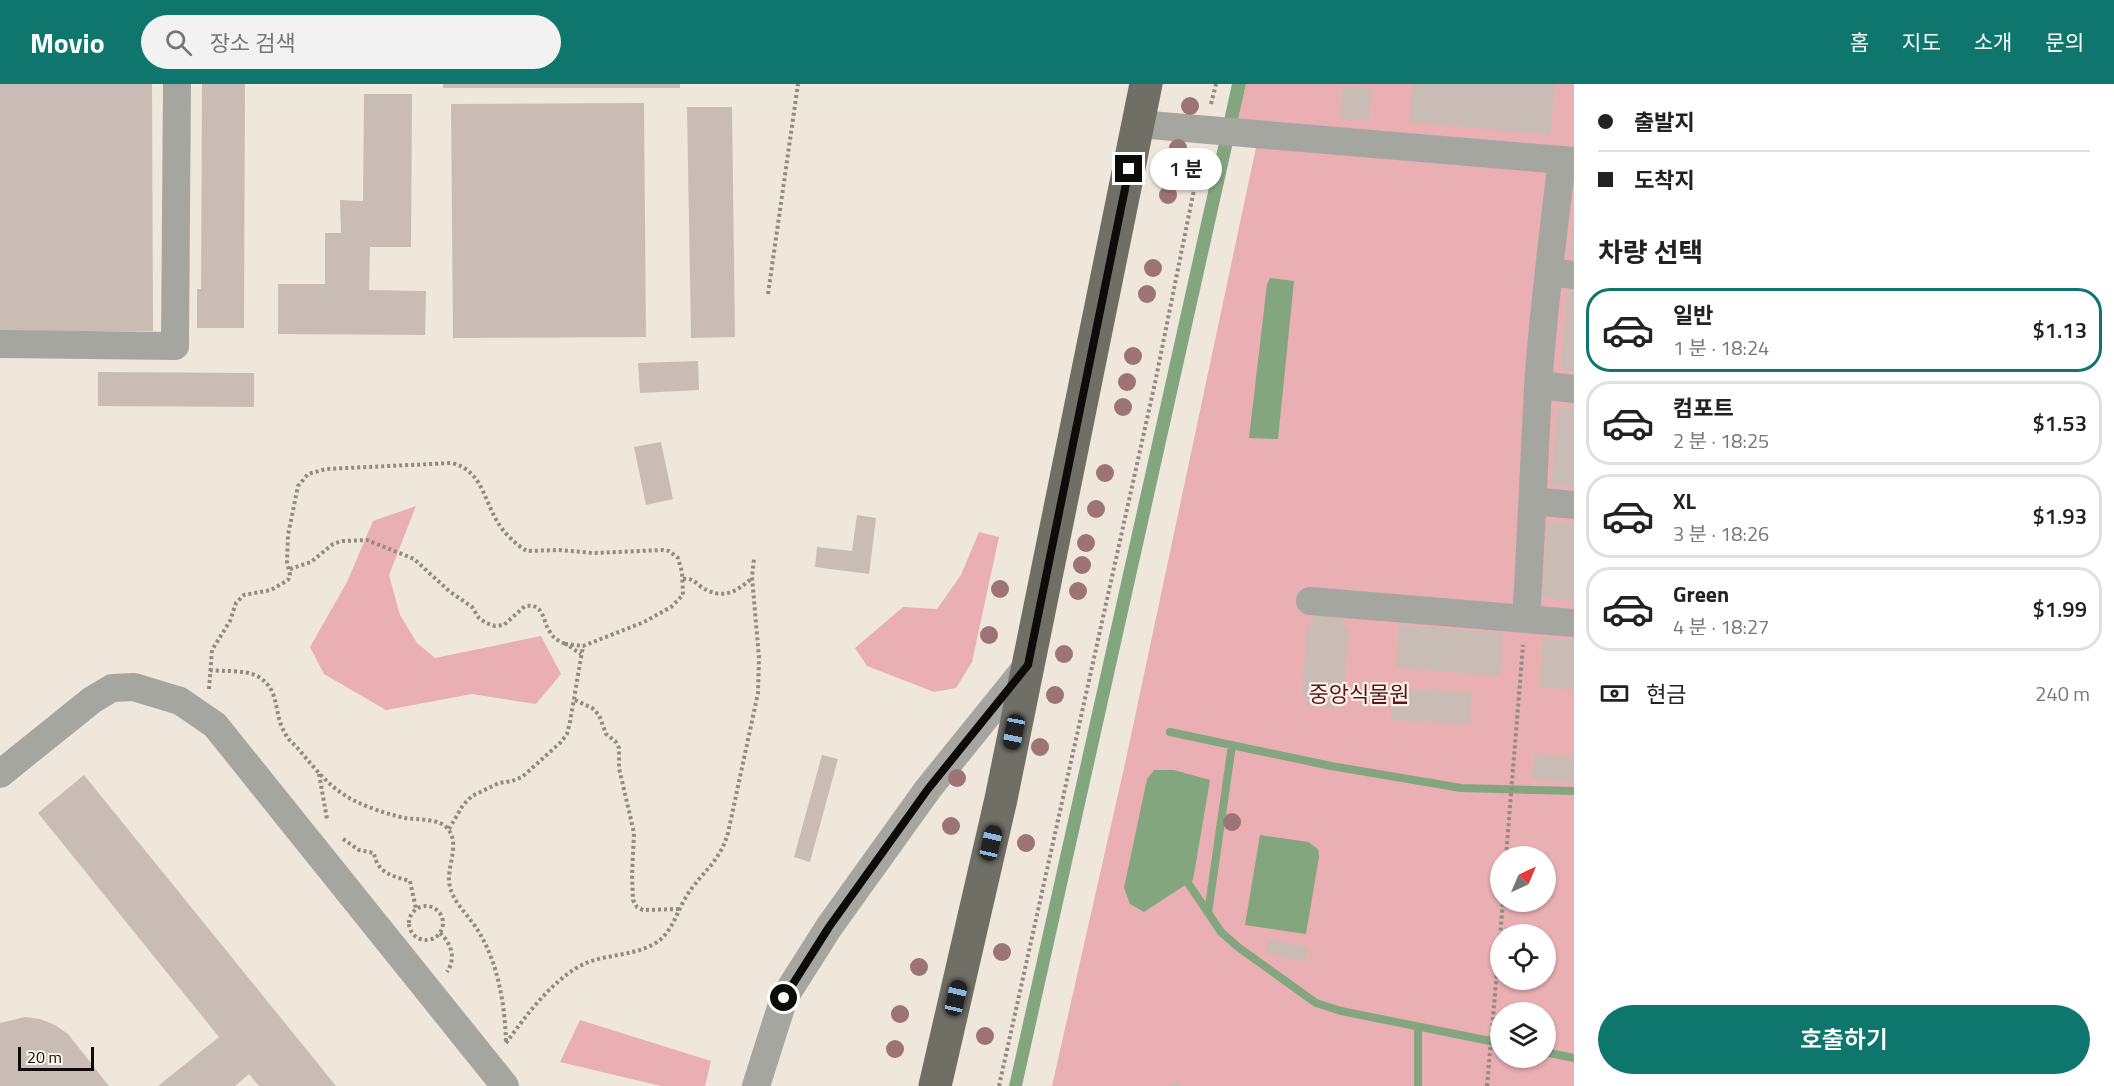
<!DOCTYPE html>
<html lang="ko">
<meta charset="utf-8">
<style>
:root{--surface:#fff;--page:#f2f2f2;--text:#222;--muted:#767676;--line:#e0e0e0;--accent:#0f766e}
body{margin:0;font-family:"Titillium Web","Noto Sans KR",sans-serif;background:var(--page);color:var(--text);height:100vh;display:flex;flex-direction:column;font-size:22px;white-space:nowrap}
*{box-sizing:border-box;margin:0}
p{font-size:20px;color:var(--muted)}
.icon{flex:none;width:33px;height:33px;fill:none;stroke:currentColor;stroke-width:2;stroke-linecap:round;stroke-linejoin:round}
.map{position:relative;flex:1;overflow:hidden}
.sheet{display:flex;flex-direction:column;background:var(--surface);width:540px}
.sheet>*{flex:none}
.guide{display:grid;align-content:center;height:132px;padding:0 24px;background:var(--surface)}
.needle{width:39px;rotate:44deg}
.controls{position:absolute;left:1490px;top:762px;display:grid;gap:12px}
.controls a{display:grid;place-items:center;width:66px;height:66px;border-radius:50%;background:var(--surface);box-shadow:0 2px 4px #0004;font-size:30px}
.scale{position:absolute;left:18px;bottom:15px;width:76px;box-sizing:border-box;padding-left:6px;border:3px solid #0e0c08;border-top:0;font-size:16px;line-height:21px;white-space:nowrap;color:#0e0c08;-webkit-text-stroke:4px #fcf4e9;paint-order:stroke}
.end{position:absolute;width:27px;height:27px;margin:-14px;border:8px solid #0e0c08;background:#fff;box-shadow:0 0 0 3px #fff}
.from{border-radius:50%}
.bubble{position:absolute;height:42px;border-radius:21px;background:var(--surface);box-shadow:0 2px 4px #0004;font-size:20px;font-weight:600;line-height:42px;text-align:center}
.car{position:absolute;width:18px;height:36px;margin:-18px -9px;border-radius:8px;box-shadow:0 0 4px 2px #0007;background:linear-gradient(#222 24%,#8ab4d8 0 40%,#222 0 76%,#8ab4d8 0 86%,#222 0)}
.guide b{display:flex;align-items:center;gap:21px;height:57px;font-size:22px}
.guide b+b{border-top:2px solid var(--line)}
.guide i{width:15px;height:15px;background:var(--text)}
ul{padding:0;list-style:none}
li{display:flex;align-items:center;gap:18px;height:84px;margin:0 12px 9px;padding:0 12px;border:3px solid var(--line);border-radius:24px}
li div{flex:1}
li b{display:block;font-size:22px}
li em{font-style:normal;font-weight:600}
li.current{border-color:var(--accent)}
li>.icon{width:54px;height:54px;stroke-width:1.5}
h2{padding:0 24px;font-size:27px;line-height:72px}
.pay{display:flex;align-items:center;gap:15px;height:66px;padding:0 24px;font-size:22px}
.pay p{margin-inline-start:auto}
.primary-button{display:flex;gap:12px;margin-top:auto;padding:12px 24px}
.primary-button a{flex:1;height:69px;border-radius:36px;background:var(--accent);color:#fff;font-size:24px;font-weight:600;line-height:69px;text-align:center}
header{display:flex;align-items:center;gap:36px;box-sizing:border-box;height:84px;padding:0 30px;background:var(--accent);color:#fff}
header strong{font-size:28px}
nav{display:flex;gap:33px;margin-inline-start:auto;font-size:21px}
.search{width:420px;height:54px;background:var(--page);display:flex;align-items:center;gap:15px;box-sizing:border-box;padding:0 21px;border-radius:33px;color:var(--muted);font-size:22px}
main{display:flex;flex:1;min-height:0}
.map>svg:first-child{display:block}
</style>
<header>
<strong>Movio</strong>
<div class="search"><svg class="icon" aria-label="search" viewBox="0 0 24 24"><circle cx="10" cy="10" r="6"/><path d="M15 15l6 6"/></svg>장소 검색</div>
<nav><a>홈</a><a>지도</a><a>소개</a><a>문의</a></nav>
</header>
<main>
<div class="map">
<svg width="1574" height="1002" viewBox="0 0 1574 1002">
<rect width="100%" height="100%" fill="#efe7dc"/>
<path fill="#e9afb2" fill-rule="evenodd" d="M1246 0H1574V1002H1052L1126 675 1261 40H1237ZM1500 772H1545V818H1500ZM1500 850H1545V896H1500ZM1500 928H1545V974H1500Z
M416 422 389 491 400 531 417 559 435 574 541 552 561 590 536 620 472 610 386 626 324 590 310 563 347 498 373 437Z
M979 448 999 453 972 578 956 604 934 608 867 582 855 564 903 523 937 525 961 491Z
M580 936 711 977 705 1002H661L560 978Z"/>
<path fill="#83a67e" d="M1232 0H1246L1022 1002H1009Z
M1270 194 1294 197 1278 355 1249 354 1267 200Z
M1154 686H1174L1210 696 1193 796 1144 828 1130 820 1124 804 1147 695Z
M1260 751 1308 758 1318 765 1319 773 1306 850 1245 841Z"/>
<g fill="none" stroke-linecap="round" stroke-linejoin="round">
<path stroke="#83a67e" stroke-width="8" d="M1170 648 1331 682 1461 704 1574 707
M1188 799 1221 848 1238 863 1316 919 1341 927 1500 959
M1208 829 1232 661
M1418 943V1002
M1545 968 1574 974"/>
</g>
<path fill="#c9bcb5" d="M0 0H152L153 247H0Z
M202 0H245L244 244H197V205H201Z
M443 0H680V4H443Z
M1412 0H1555L1550 51 1409 38Z
M1343 3 1372 5 1369 37 1340 34Z
M364 10H412L411 163H370L369 206 426 207 425 251 278 250V200H325V149H341L340 116 363 117Z
M644 19 646 253 453 254 451 20Z
M687 23H732L735 253 691 254Z
M1572 147H1574V171H1570Z
M1567 208 1574 209V287L1561 286Z
M698 277 699 306 640 309 638 279Z
M98 288 254 289V323L98 322Z
M1558 323 1574 324V403L1551 401Z
M661 358 673 415 646 421 634 363Z
M857 431 876 434 869 490 815 483 817 463 852 467Z
M1548 438 1574 440V517L1542 514Z
M1313 531 1345 534 1344 544 1349 545 1343 614 1339 613 1338 624 1305 621 1306 610H1302L1307 541H1312Z
M1399 541 1503 549 1500 592 1396 584Z
M1543 554 1574 557V606L1539 603Z
M1392 604 1471 608 1470 640 1391 636Z
M1534 670 1574 673V698L1532 695Z
M822 671 838 675 810 778 794 773Z
M84 691 336 1002H259L249 990 235 1002H158L219 953 38 729Z
M1269 855 1309 864 1305 878 1266 869Z
M25 933 40 935 55 941 68 950 109 1002H0V939Z
M1169 998 1180 999 1179 1002H1169Z"/>
<g fill="none" stroke-linecap="round" stroke-linejoin="round">
<path stroke="#908b83" stroke-width="4" stroke-dasharray="3 3" stroke-linecap="butt" d="M1211 20 1216 0
M768 210 798 0
M290 485 311 478 333 460 342 457 367 456 414 475 449 507 472 523 479 534 486 539 495 542 504 541 525 522C545 519 542 537 550 548 554 555 560 558 566 560
M683 495C691 494 694 497 700 502 721 516 734 510 752 494
M210 586C224 588 246 585 259 593 281 607 273 630 285 649 288 656 295 661 300 667 316 686 330 704 353 716 369 724 387 730 405 734 417 736 440 734 448 745 461 761 445 785 450 803 454 819 468 831 477 845 498 878 505 920 506 959
M209 605 212 566 230 537 236 519 244 511 271 506 288 496 290 491 287 478 288 451 298 402 308 390 326 385 452 379C482 387 483 414 497 437 503 448 516 461 527 467L559 466 593 469 663 466 669 467 678 474 682 488 683 511 671 523 644 538 583 562 566 560 581 570
M575 616 592 624 599 631 606 650 616 658 619 664V684L634 749 632 791 633 816 637 823 643 826 680 825
M319 690 327 735
M449 745 463 721 472 712 499 699 512 697 522 693 561 658 567 650 570 638 583 562
M343 755 359 766 374 769C377 789 392 792 410 797L416 825
M1506 772 1523 561
M409 839a17 17 0 1 1 34 0a17 17 0 1 1-34 0Z
M440 849C452 860 456 875 447 888
M506 959C526 932 548 901 578 883 600 870 629 873 652 861 672 851 675 831 686 813 701 788 719 780 728 749L758 609 759 574 752 493 754 475
M999 1002 1155 299 1201 71
M1487 1002 1503 818"/>
<path stroke="#a6a6a1" stroke-width="28" d="M1138 40 1574 77
M1549 188 1574 191
M0 260 175 262 177 0
M1539 301 1574 305
M1534 417 1574 421
M1310 517 1574 539
M1526 535C1531 458 1534 380 1538 303 1543 227 1553 151 1562 76
M0 690 92 616 112 604 134 603 180 617 215 641 505 1002
M756 1002 784 914 829 843 928 705 1028 581"/>
<path stroke="#6f6f66" stroke-width="33" d="M935 1002 1001 715 1146 0"/>
</g>
<g fill="#9d7475">
<circle cx="1190" cy="22" r="9"/>
<circle cx="1178" cy="64" r="9"/>
<circle cx="1174" cy="87" r="9"/>
<circle cx="1168" cy="111" r="9"/>
<circle cx="1153" cy="184" r="9"/>
<circle cx="1147" cy="210" r="9"/>
<circle cx="1133" cy="272" r="9"/>
<circle cx="1127" cy="298" r="9"/>
<circle cx="1123" cy="323" r="9"/>
<circle cx="1105" cy="389" r="9"/>
<circle cx="1096" cy="425" r="9"/>
<circle cx="1086" cy="459" r="9"/>
<circle cx="1082" cy="481" r="9"/>
<circle cx="1000" cy="505" r="9"/>
<circle cx="1078" cy="507" r="9"/>
<circle cx="989" cy="551" r="9"/>
<circle cx="1064" cy="570" r="9"/>
<circle cx="1055" cy="611" r="9"/>
<circle cx="1040" cy="663" r="9"/>
<circle cx="957" cy="694" r="9"/>
<circle cx="1232" cy="738" r="9"/>
<circle cx="951" cy="742" r="9"/>
<circle cx="1026" cy="759" r="9"/>
<circle cx="1002" cy="868" r="9"/>
<circle cx="919" cy="883" r="9"/>
<circle cx="900" cy="930" r="9"/>
<circle cx="985" cy="952" r="9"/>
<circle cx="895" cy="965" r="9"/>
</g>
<g fill="none" stroke-linecap="round" stroke-linejoin="round">
<path stroke="#0e0c08" stroke-width="8" d="M784 914 829 843 928 705 1028 581 1129 85"/>
</g>
<g text-anchor="middle" stroke-width="4.5" stroke-linejoin="round" paint-order="stroke">
<g font-size="22" fill="#5a1521" stroke="#fcf4e9">
<text x="1359" y="618">중앙식물원</text>
</g>
</g>
</svg>
<div class="controls">
<a><svg class="needle" viewBox="-14 -14 28 28"><path d="M0-13l5 13h-10z" fill="#e53935"/><path d="M0 13l5-13h-10z" fill="#767676"/></svg></a>
<a><svg class="icon" aria-label="locate" viewBox="0 0 24 24"><circle cx="12" cy="12" r="6"/><path d="M12 2v4M12 18v4M2 12h4M18 12h4"/></svg></a>
<a><svg class="icon" aria-label="layers" viewBox="0 0 24 24"><path d="M12 4l9 5-9 5-9-5zM3 14l9 5 9-5"/></svg></a>
</div>
<div class="scale">20 m</div>
<i class="end from" style="left:784px;top:914px"></i>
<i class="end" style="left:1129px;top:85px"></i>
<div class="bubble" style="left:1150px;top:64px;width:72px">1 분</div>
<i class="car" style="left:1014px;top:648px;rotate:191deg"></i>
<i class="car" style="left:991px;top:759px;rotate:13deg"></i>
<i class="car" style="left:956px;top:914px;rotate:13deg"></i>
</div>
<section class="sheet">
<div class="guide">
<b><i class="from"></i>출발지</b>
<b><i></i>도착지</b>
</div>
<h2>차량 선택</h2>
<ul>
<li class="current"><svg class="icon" aria-label="car" viewBox="0 0 24 24"><path d="M5 17H2v-5l4-1 3-4h7l3 4 3 1v5h-3M9 17h6M6 11h13"/><circle cx="7" cy="17" r="2"/><circle cx="17" cy="17" r="2"/></svg><div><b>일반</b><p>1 분 · 18:24</p></div><em>$1.13</em></li>
<li><svg class="icon" aria-label="car" viewBox="0 0 24 24"><path d="M5 17H2v-5l4-1 3-4h7l3 4 3 1v5h-3M9 17h6M6 11h13"/><circle cx="7" cy="17" r="2"/><circle cx="17" cy="17" r="2"/></svg><div><b>컴포트</b><p>2 분 · 18:25</p></div><em>$1.53</em></li>
<li><svg class="icon" aria-label="car" viewBox="0 0 24 24"><path d="M5 17H2v-5l4-1 3-4h7l3 4 3 1v5h-3M9 17h6M6 11h13"/><circle cx="7" cy="17" r="2"/><circle cx="17" cy="17" r="2"/></svg><div><b>XL</b><p>3 분 · 18:26</p></div><em>$1.93</em></li>
<li><svg class="icon" aria-label="car" viewBox="0 0 24 24"><path d="M5 17H2v-5l4-1 3-4h7l3 4 3 1v5h-3M9 17h6M6 11h13"/><circle cx="7" cy="17" r="2"/><circle cx="17" cy="17" r="2"/></svg><div><b>Green</b><p>4 분 · 18:27</p></div><em>$1.99</em></li>
</ul>
<div class="pay"><svg class="icon" aria-label="cash" viewBox="0 0 24 24"><path d="M3 7h18v10H3z"/><circle cx="12" cy="12" r="2"/></svg>현금<p>240 m</p></div>
<div class="primary-button"><a>호출하기</a></div>
</section>
</main>
